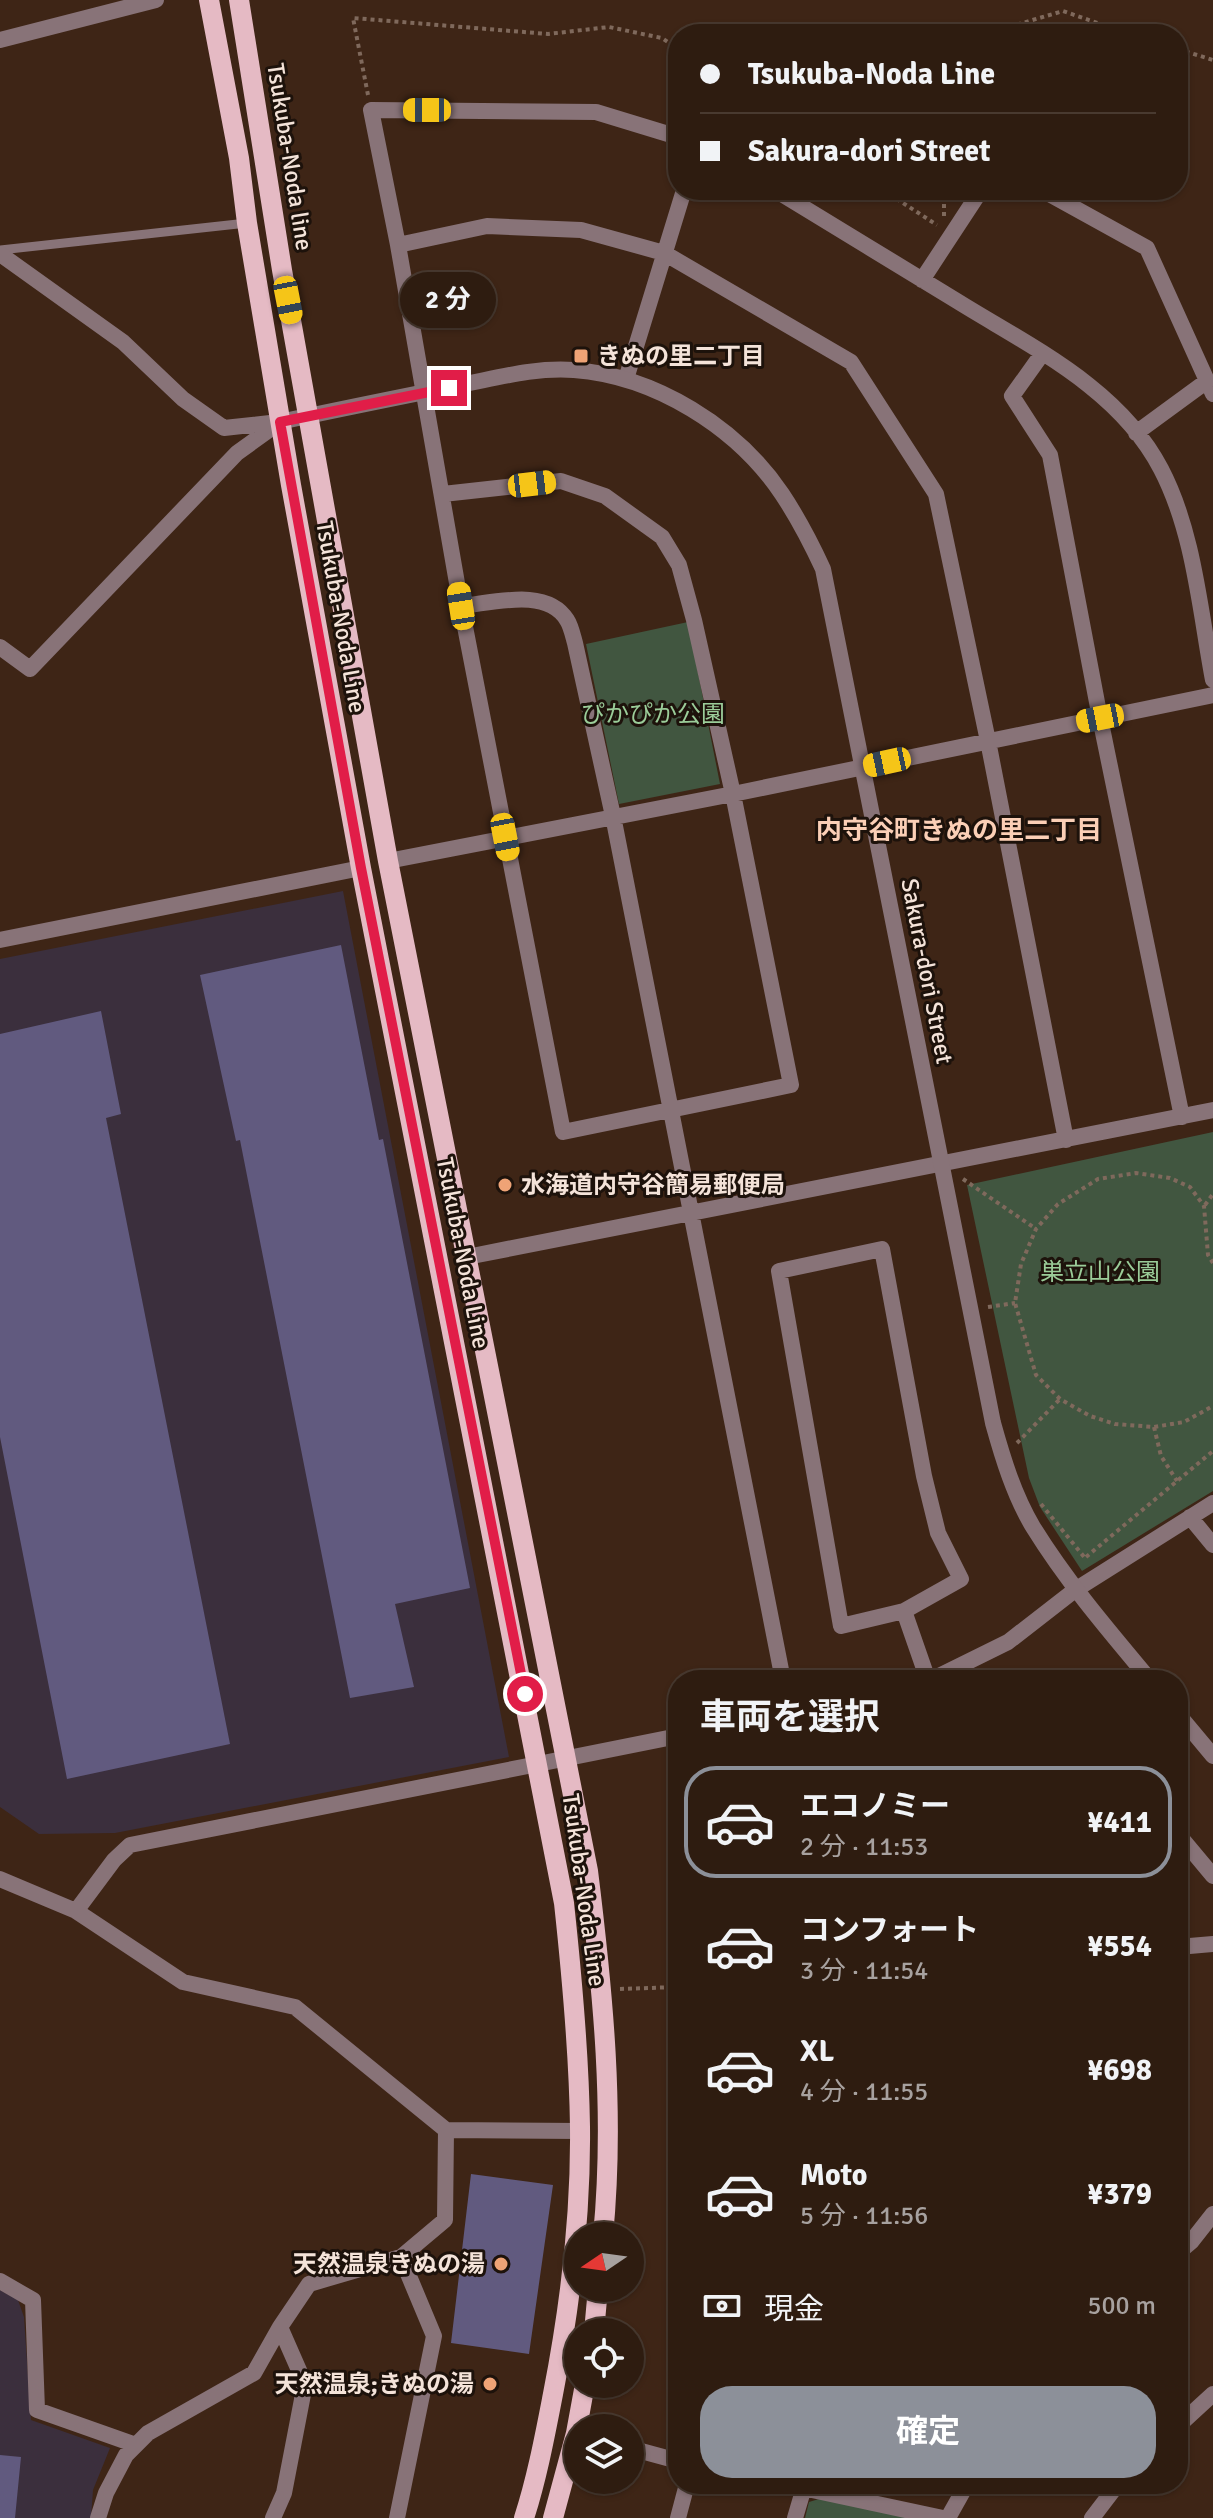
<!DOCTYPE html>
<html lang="ja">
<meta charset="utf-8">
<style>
:root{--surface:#2e1c10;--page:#362519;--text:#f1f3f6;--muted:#a7a19f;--line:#493a30;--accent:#8c9099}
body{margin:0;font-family:Signika,"Noto Sans JP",sans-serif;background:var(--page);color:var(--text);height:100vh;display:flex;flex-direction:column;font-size:30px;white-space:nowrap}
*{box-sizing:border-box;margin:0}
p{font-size:26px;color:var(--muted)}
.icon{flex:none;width:44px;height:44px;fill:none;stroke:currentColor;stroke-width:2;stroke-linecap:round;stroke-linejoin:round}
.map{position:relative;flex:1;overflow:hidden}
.drawer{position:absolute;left:668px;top:1670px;width:520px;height:824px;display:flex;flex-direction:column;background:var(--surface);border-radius:32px;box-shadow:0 2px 6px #0004,0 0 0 2px var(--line)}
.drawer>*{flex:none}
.hud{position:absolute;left:668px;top:24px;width:520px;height:176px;border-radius:32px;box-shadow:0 2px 6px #0004,0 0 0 2px var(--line);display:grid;align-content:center;height:176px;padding:0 32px;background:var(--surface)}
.needle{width:52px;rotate:257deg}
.buttons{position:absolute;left:564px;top:2222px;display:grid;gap:16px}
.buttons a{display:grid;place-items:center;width:80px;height:80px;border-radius:50%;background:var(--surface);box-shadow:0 2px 6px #0004,0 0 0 2px var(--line);font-size:40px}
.end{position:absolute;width:36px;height:36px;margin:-18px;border:10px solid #e11d48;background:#fff;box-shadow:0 0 0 4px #fff}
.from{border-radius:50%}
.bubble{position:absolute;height:56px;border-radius:28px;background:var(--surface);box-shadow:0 2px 6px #0004,0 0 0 2px var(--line);font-size:26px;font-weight:700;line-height:56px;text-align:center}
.car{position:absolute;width:24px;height:48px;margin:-24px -12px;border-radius:10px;box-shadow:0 0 6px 2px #0007;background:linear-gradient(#f5c518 24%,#345 0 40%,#f5c518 0 76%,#345 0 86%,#f5c518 0)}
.hud b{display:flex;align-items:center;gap:28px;height:76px;font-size:30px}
.hud b+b{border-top:2px solid var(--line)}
.hud i{width:20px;height:20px;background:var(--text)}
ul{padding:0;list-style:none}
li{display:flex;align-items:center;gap:24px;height:112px;margin:0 16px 12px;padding:0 16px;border:4px solid transparent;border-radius:32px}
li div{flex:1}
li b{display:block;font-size:30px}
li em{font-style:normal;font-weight:700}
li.active{border-color:var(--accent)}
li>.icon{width:72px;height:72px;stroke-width:1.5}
h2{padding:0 32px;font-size:36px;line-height:96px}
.pay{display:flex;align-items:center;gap:20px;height:88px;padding:0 32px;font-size:30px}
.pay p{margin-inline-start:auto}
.action{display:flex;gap:16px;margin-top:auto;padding:16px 32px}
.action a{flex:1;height:92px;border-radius:32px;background:var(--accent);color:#fff;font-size:32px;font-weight:700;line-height:92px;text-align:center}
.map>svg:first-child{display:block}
</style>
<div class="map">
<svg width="1213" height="2518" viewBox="0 0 1213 2518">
<rect width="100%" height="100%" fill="#3e2516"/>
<path fill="#3b2f3d" d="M343 891 509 1757 115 1833 39 1834 0 1807V959Z
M0 2290 18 2300 24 2317 31 2420 110 2448 93 2490 91 2518H0Z"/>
<path fill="#415640" d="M688 622 720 784 619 804 586 644Z
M1213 1132V1491L1082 1571 1040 1507 1029 1478 967 1185Z
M822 2498 910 2518H805L809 2502Z"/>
<path fill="#615a7f" d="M341 945 379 1140 383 1139 470 1588 395 1604 414 1687 350 1698 240 1140 236 1141 200 975Z
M101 1011 121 1114 106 1118 230 1744 67 1779 0 1437V1034Z
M471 2174 553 2185 529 2354 451 2343Z
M0 2455 21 2457 15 2518H0Z"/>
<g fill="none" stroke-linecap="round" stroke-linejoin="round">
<path stroke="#7f695c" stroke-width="4" stroke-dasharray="4 4" stroke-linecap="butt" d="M996 34 999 30 1063 11 1129 34
M1178 49 1213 60
M368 95 353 18 548 34 609 27 662 38 678 49
M883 190 937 225
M944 216V190
M963 1179 1036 1229
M1205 1205 1213 1194
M1213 1263 1208 1255 1204 1206 1190 1187 1170 1178 1136 1173 1098 1179 1058 1204 1036 1229 1021 1264 1015 1303 1036 1375 1060 1399 1090 1416 1115 1424 1154 1427 1184 1422 1213 1406
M988 1307 1015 1303
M1154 1427 1161 1456 1177 1481
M1017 1443 1060 1399
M1041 1504 1085 1558
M1086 1557 1213 1451
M620 1989 678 1987"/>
<path stroke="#887378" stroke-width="9" d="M0 250 247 223"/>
<path stroke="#887378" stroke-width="16" d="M0 40 156 0
M775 190C836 227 896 264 957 301 1031 347 1119 388 1161 469 1194 532 1200 611 1213 680
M1042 190 1147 248 1213 394
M398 245 487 226 581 230 664 253 851 362 936 494 988 741 1066 1140
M0 254 123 342 183 399 224 428 279 422
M922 280 981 190
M1042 354 1012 396 1050 455 1100 718 1182 1117
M626 379 684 190
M1136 433 1207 381
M443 494 561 481 605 496 662 537 679 565 694 620 733 794 791 1085 563 1132 461 606 398 245 371 110 596 112 678 137
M461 606C493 603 547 587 567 620 571 626 573 636 575 643L613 816 783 1680
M0 647 30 669 237 453 280 422
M388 861 733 794 1213 695
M882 1249 924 1476 938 1533 961 1579 904 1611 841 1626 779 1271Z
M467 1257 1213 1110
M1190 1517 1213 1545
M1075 1590 1213 1503
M904 1611 928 1680
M1178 1834 1213 1876
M0 1879 76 1911 183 1982 295 2007 446 2130 580 2131
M76 1911 114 1860 130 1845 538 1764
M1178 1947 1213 1944
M1178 2253 1191 2242 1213 2214
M0 2281 33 2300 37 2410 136 2445
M630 2448 678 2461
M784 2484 943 2518
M98 2518 106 2493 126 2455 148 2433 254 2373 280 2327
M273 2518 284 2493 305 2384 280 2327 309 2284 401 2257
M397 2518 434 2336 401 2257 445 2220 446 2130
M678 2518 687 2484
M795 2518 805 2484
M948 2518 967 2484"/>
<path stroke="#887378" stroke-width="16" d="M280 422C340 409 400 397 460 385 497 378 535 367 574 370 655 376 737 427 782 494 798 518 811 543 823 569L993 1423C1003 1459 1014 1495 1033 1527 1067 1582 1109 1631 1150 1680
M0 940 361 868
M931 1680 1008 1642 1075 1590
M1178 1714 1213 1756
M538 1764 678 1736
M1178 2426 1213 2394
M1092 2518 1118 2484"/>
<path stroke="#e5bac4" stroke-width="20" d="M209 0 239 158 247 223 291 485 361 868 564 1903C572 1977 579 2052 580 2127 581 2216 570 2307 553 2394 545 2435 537 2478 524 2518
M239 0 282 270 388 861 588 1871C603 1992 615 2114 603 2236
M594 2332 598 2288
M553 2518 576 2433 585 2384"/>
</g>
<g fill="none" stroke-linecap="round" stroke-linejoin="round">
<path stroke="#e11d48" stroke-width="10" d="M449 388 280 422 361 868 525 1694"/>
</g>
<g fill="#efa376" stroke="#1d120b" stroke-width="3">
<rect x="573" y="348" width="16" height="16" rx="4"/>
<circle cx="505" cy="1185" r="8"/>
<circle cx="501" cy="2264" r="8"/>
<circle cx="490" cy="2384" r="8"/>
</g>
<g text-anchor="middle" stroke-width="6" stroke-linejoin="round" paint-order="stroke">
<g font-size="24" fill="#f4e3d9" stroke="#1d120b">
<text transform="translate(290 157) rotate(81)" y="8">Tsukuba-Noda line</text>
<text transform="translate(341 617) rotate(80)" y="8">Tsukuba-Noda Line</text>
<text transform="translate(927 971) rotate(79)" y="8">Sakura-dori Street</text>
<text transform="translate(463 1253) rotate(79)" y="8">Tsukuba-Noda Line</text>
<text transform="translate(584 1890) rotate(82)" y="8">Tsukuba-Noda Line</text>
</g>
<g font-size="24" font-weight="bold" fill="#f4e3d9" stroke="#1d120b" text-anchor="start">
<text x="597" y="364">きぬの里二丁目</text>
<text x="521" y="1193">水海道内守谷簡易郵便局</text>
<text x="485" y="2272" text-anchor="end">天然温泉きぬの湯</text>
<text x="474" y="2392" text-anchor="end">天然温泉;きぬの湯</text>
</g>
<g font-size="24" fill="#9bcd99" stroke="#1d120b">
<text x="653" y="722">ぴかぴか公園</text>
<text x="1100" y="1280">巣立山公園</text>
</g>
<g font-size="26" font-weight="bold" fill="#fbcfb6" stroke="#1d120b">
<text x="959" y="839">内守谷町きぬの里二丁目</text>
</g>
</g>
</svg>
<div class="buttons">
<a><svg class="needle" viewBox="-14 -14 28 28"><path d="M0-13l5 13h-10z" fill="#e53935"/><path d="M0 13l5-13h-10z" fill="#a7a19f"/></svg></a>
<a><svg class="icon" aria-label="locate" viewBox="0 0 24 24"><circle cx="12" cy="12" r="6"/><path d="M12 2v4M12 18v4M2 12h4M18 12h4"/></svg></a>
<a><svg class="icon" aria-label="layers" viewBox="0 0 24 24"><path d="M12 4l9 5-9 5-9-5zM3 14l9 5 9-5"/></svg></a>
</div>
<i class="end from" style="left:525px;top:1694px"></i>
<i class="end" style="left:449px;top:388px"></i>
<div class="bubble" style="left:400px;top:272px;width:96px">2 分</div>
<i class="car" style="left:427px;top:110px;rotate:270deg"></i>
<i class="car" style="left:288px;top:300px;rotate:169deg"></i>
<i class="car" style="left:532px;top:484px;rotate:83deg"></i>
<i class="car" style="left:461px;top:606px;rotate:351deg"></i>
<i class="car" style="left:1100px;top:718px;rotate:259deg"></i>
<i class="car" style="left:887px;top:762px;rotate:258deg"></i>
<i class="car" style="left:505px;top:837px;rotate:169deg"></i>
<div class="hud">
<b><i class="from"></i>Tsukuba-Noda Line</b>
<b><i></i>Sakura-dori Street</b>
</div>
<section class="drawer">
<h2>車両を選択</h2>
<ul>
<li class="active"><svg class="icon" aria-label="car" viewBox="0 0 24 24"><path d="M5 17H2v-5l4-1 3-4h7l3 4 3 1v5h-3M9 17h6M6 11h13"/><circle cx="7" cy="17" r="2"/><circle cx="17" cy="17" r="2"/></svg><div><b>エコノミー</b><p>2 分 · 11:53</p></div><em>¥411</em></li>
<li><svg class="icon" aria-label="car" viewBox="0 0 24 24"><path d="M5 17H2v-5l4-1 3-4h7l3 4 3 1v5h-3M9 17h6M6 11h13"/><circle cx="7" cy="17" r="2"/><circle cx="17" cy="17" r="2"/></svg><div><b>コンフォート</b><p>3 分 · 11:54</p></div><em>¥554</em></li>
<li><svg class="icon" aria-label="car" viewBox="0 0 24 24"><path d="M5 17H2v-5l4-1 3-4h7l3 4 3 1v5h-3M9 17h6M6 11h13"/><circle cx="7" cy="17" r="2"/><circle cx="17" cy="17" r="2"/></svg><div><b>XL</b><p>4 分 · 11:55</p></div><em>¥698</em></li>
<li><svg class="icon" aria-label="car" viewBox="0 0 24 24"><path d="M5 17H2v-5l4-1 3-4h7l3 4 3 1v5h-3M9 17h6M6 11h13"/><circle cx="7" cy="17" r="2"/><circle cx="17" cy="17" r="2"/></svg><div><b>Moto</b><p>5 分 · 11:56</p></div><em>¥379</em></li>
</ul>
<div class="pay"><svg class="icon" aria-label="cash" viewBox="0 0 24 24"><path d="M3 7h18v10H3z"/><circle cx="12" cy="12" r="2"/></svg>現金<p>500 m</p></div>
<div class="action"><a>確定</a></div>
</section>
</div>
